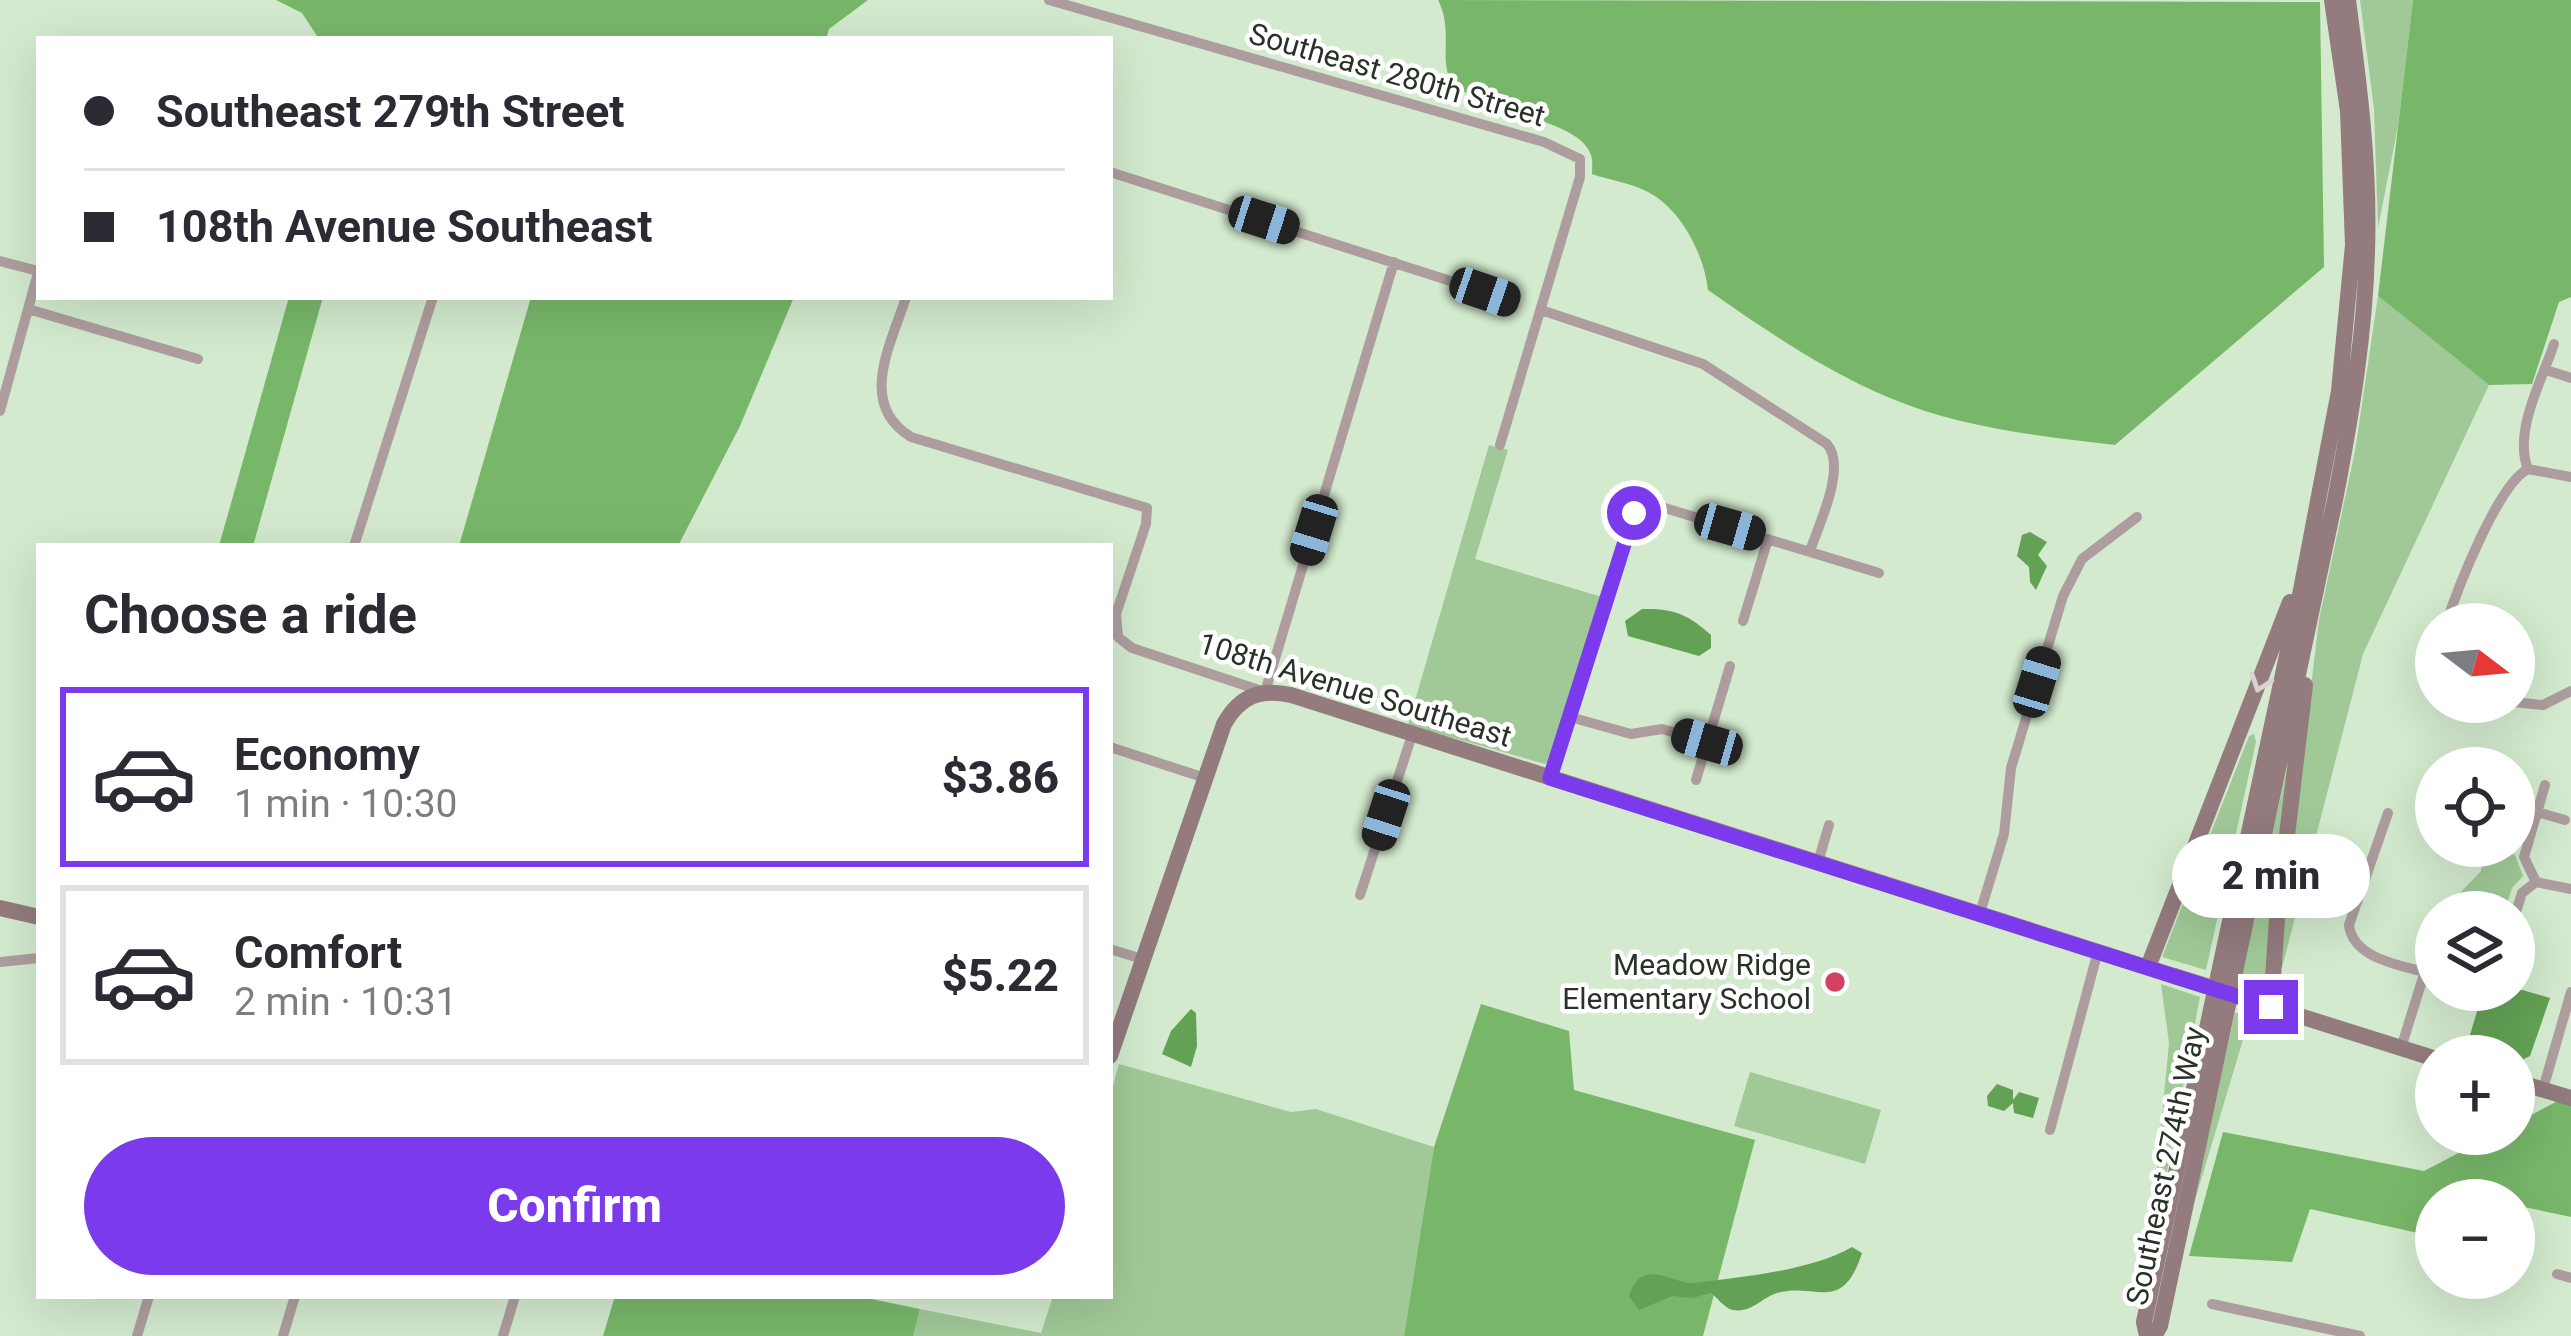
<!DOCTYPE html>
<meta charset="utf-8">
<style>
:root{--surface:#fff;--page:#f7f7f7;--text:#2b2b33;--muted:#7c7c81;--line:#e1e1e2;--accent:#7c3aed}
body{margin:0;font-family:Roboto,sans-serif;background:var(--page);color:var(--text);height:100vh;display:flex;flex-direction:column;font-size:45px;white-space:nowrap}
*{box-sizing:border-box;margin:0}
p{font-size:39px;color:var(--muted)}
.icon{flex:none;width:66px;height:66px;fill:none;stroke:currentColor;stroke-width:2;stroke-linecap:round;stroke-linejoin:round}
.map{position:relative;flex:1;overflow:hidden}
.drawer{position:absolute;left:36px;top:543px;width:1077px;height:756px;display:flex;flex-direction:column;background:var(--surface);border-radius:0px;box-shadow:0 12px 48px #0002}
.drawer>*{flex:none}
.guide{position:absolute;left:36px;top:36px;width:1077px;height:264px;border-radius:0px;box-shadow:0 12px 48px #0002;display:grid;align-content:center;height:264px;padding:0 48px;background:var(--surface)}
.needle{width:78px;rotate:106deg}
.buttons{position:absolute;left:2415px;top:603px;display:grid;gap:24px}
.buttons a{display:grid;place-items:center;width:120px;height:120px;border-radius:50%;background:var(--surface);box-shadow:0 12px 48px #0002;font-size:60px}
.end{position:absolute;width:54px;height:54px;margin:-27px;border:15px solid #7c3aed;background:#fff;box-shadow:0 0 0 6px #fff}
.from{border-radius:50%}
.bubble{position:absolute;height:84px;border-radius:42px;background:var(--surface);box-shadow:0 12px 48px #0002;font-size:39px;font-weight:800;line-height:84px;text-align:center}
.car{position:absolute;width:36px;height:72px;margin:-36px -18px;border-radius:15px;box-shadow:0 0 9px 3px #0007;background:linear-gradient(#222 24%,#8ab4d8 0 40%,#222 0 76%,#8ab4d8 0 86%,#222 0)}
.guide b{display:flex;align-items:center;gap:42px;height:114px;font-size:45px}
.guide b+b{border-top:3px solid var(--line)}
.guide i{width:30px;height:30px;background:var(--text)}
ul{padding:0;list-style:none}
li{display:flex;align-items:center;gap:36px;height:180px;margin:0 24px 18px;padding:0 24px;border:6px solid var(--line);border-radius:0px}
li div{flex:1}
li b{display:block;font-size:45px}
li em{font-style:normal;font-weight:800}
li.selected{border-color:var(--accent)}
li>.icon{width:108px;height:108px;stroke-width:1.5}
h2{padding:0 48px;font-size:54px;line-height:144px}
.button{display:flex;gap:24px;margin-top:auto;padding:24px 48px}
.button a{flex:1;height:138px;border-radius:72px;background:var(--accent);color:#fff;font-size:48px;font-weight:800;line-height:138px;text-align:center}
.map>svg:first-child{display:block}
</style>
<div class="map">
<svg width="2571" height="1336" viewBox="0 0 2571 1336">
<rect width="100%" height="100%" fill="#d3eace"/>
<path fill="#a1c998" d="M2360 0H2413L2398 126 2378 228 2374 109Z
M2378 296 2489 385 2363 654 2282 968 2279 954 2319 620 2355 451Z
M1489 445 1508 450 1475 559 1602 597 1554 757 1545 764 1408 725Z
M2254 734 2256 742 2206 970 2162 957 2249 736Z
M2291 749 2268 975 2260 986 2241 980Z
M2484 846 2515 855 2523 876 2512 888 2506 906 2460 893 2481 871Z
M2161 984 2200 997 2152 1251V1220L2169 1043Z
M2235 1013H2251L2187 1227Z
M1119 1064 1291 1112 1316 1109 1434 1147 1404 1336H913L920 1309 1041 1333 1053 1296H1110V1096Z
M1750 1072 1881 1110 1865 1164 1734 1126Z"/>
<path fill="#78b76a" d="M276 0H868L829 29 826 39H319L302 13Z
M1438 0 2320 2 2324 267 2115 445C2039 436 1961 428 1890 398 1825 371 1765 330 1708 290 1704 254 1681 209 1648 192 1632 183 1609 180 1592 174 1592 168 1593 161 1591 155 1578 116 1480 115 1452 81 1438 63 1454 30 1438 0Z
M2413 0H2571V297L2559 302 2532 384 2489 385 2378 296Z
M289 297H323L253 546H219Z
M531 297H794L740 426 678 546H459Z
M1481 1004 1569 1031 1574 1090 1755 1140 1703 1336H1404L1434 1147Z
M2571 1094V1217L2524 1207 2514 1225V1200H2436V1237L2310 1209 2292 1262 2189 1256 2223 1132 2424 1171 2495 1134H2514V1124Z
M615 1296H857L920 1309 913 1336H603Z"/>
<path fill="#63a155" d="M2030 532 2047 542 2038 555 2047 566 2036 590 2030 582 2029 567 2017 556 2022 535Z
M1642 609C1674 608 1689 615 1711 635V648L1699 656 1628 636 1625 621Z
M2519 989 2550 998 2530 1056 2518 1062 2514 1056H2501L2467 1045 2478 1008 2495 1004Z
M1191 1009 1196 1013 1197 1046 1191 1067 1162 1054 1171 1031Z
M1997 1084 2013 1090V1100L2019 1092 2039 1098 2033 1118 2014 1113 2013 1103 2004 1111 1988 1106 1987 1096Z
M1852 1247 1862 1253C1842 1315 1816 1282 1777 1293 1761 1298 1752 1313 1733 1310 1724 1308 1718 1298 1711 1293L1692 1298 1672 1296 1639 1310 1629 1296C1633 1286 1635 1278 1647 1275 1663 1271 1678 1284 1694 1283 1742 1277 1810 1271 1852 1247Z"/>
<g fill="none" stroke-linecap="round" stroke-linejoin="round">
<path stroke="#ad9d9e" stroke-width="10" d="M1049 0 1544 142 1580 159V177L1500 445
M1110 172 1513 301
M0 261 38 271
M906 297C891 345 857 404 911 437L1147 508 1146 524 1116 614 1118 637 1132 648 1265 692 1394 262
M28 309 198 359
M1541 310 1703 364 1827 444C1847 467 1819 524 1810 551
M2546 370 2571 378
M0 411 39 269
M2528 469C2513 432 2542 380 2554 344
M2528 469 2571 477
M354 546 433 297
M1743 621 1768 539
M2446 624C2457 590 2498 484 2528 469
M2436 653V672
M2513 702 2543 705 2571 691
M1570 717 1631 734 1662 729 1707 742
M1110 747 1205 778
M1550 778 1634 513 1655 505 1879 573
M1696 780 1730 666
M2537 812 2565 820
M2388 813 2349 925C2353 961 2407 966 2436 975
M1818 862 1829 825
M2536 882 2524 857 2545 785
M2536 882 2571 889
M1360 895 1412 735
M1980 913 2004 834 2011 768 2063 596 2082 559 2137 517
M2514 918 2522 893 2536 882
M1110 949 1142 959
M0 962 39 958
M2401 1048 2425 971
M2543 1089 2571 992
M2050 1130 2098 951
M2557 1274 2571 1278
M2212 1304 2360 1336
M137 1336 149 1296
M283 1336 295 1296
M503 1336 515 1296"/>
<path stroke="#937b7e" stroke-width="16" d="M0 908 39 917
M2148 967 2290 602
M2265 1005 2436 1059
M2271 1007 2277 919 2305 685
M1110 1056 1224 724C1240 696 1260 688 1291 695L2174 976
M2514 1081 2571 1098
M2147 1336 2144 1322 2301 590 2339 391 2353 245 2348 111 2332 0
M2154 1336 2160 1326 2335 500C2351 417 2365 335 2367 251 2370 166 2359 83 2348 0"/>
<path stroke="#937b7e" stroke-width="16" d="M2174 976 2254 1001"/>
</g>
<defs><path id="oneway-chevron" d="M-2-3.5L2.5 0L-2 3.5" fill="none" stroke-width="1.6" stroke-linecap="round" stroke-linejoin="round" transform="scale(3)"/></defs>
<use stroke="#d9d1d2" href="#oneway-chevron" transform="translate(2260 683) rotate(109)"/>
<g fill="none" stroke-linecap="round" stroke-linejoin="round">
<path stroke="#7c3aed" stroke-width="15" d="M1634 513 1550 778 2271 1007"/>
</g>
<circle fill="#d14263" stroke="#fff" stroke-width="4.5" cx="1835" cy="982" r="12"/>
<g text-anchor="middle" stroke-width="9" stroke-linejoin="round" paint-order="stroke">
<g font-size="30" fill="#293227" stroke="#fff">
<text transform="translate(1397 75) rotate(16)" y="10">Southeast 280th Street</text>
<text transform="translate(1355 690) rotate(17)" y="10">108th Avenue Southeast</text>
<text transform="translate(2166 1166) rotate(-78)" y="10">Southeast 274th Way</text>
</g>
<g font-size="30" fill="#293227" stroke="#fff" text-anchor="end">
<text x="1811" y="975">Meadow Ridge<tspan x="1811" dy="34">Elementary School</tspan></text>
</g>
</g>
</svg>
<div class="buttons">
<a><svg class="needle" viewBox="-14 -14 28 28"><path d="M0-13l5 13h-10z" fill="#e53935"/><path d="M0 13l5-13h-10z" fill="#7c7c81"/></svg></a>
<a><svg class="icon" aria-label="locate" viewBox="0 0 24 24"><circle cx="12" cy="12" r="6"/><path d="M12 2v4M12 18v4M2 12h4M18 12h4"/></svg></a>
<a><svg class="icon" aria-label="layers" viewBox="0 0 24 24"><path d="M12 4l9 5-9 5-9-5zM3 14l9 5 9-5"/></svg></a>
<a>+</a>
<a>−</a>
</div>
<i class="end from" style="left:1634px;top:513px"></i>
<i class="end" style="left:2271px;top:1007px"></i>
<div class="bubble" style="left:2172px;top:834px;width:198px">2 min</div>
<i class="car" style="left:1264px;top:220px;rotate:108deg"></i>
<i class="car" style="left:1485px;top:292px;rotate:109deg"></i>
<i class="car" style="left:1730px;top:527px;rotate:106deg"></i>
<i class="car" style="left:1314px;top:530px;rotate:197deg"></i>
<i class="car" style="left:2037px;top:682px;rotate:17deg"></i>
<i class="car" style="left:1707px;top:742px;rotate:286deg"></i>
<i class="car" style="left:1386px;top:815px;rotate:198deg"></i>
<div class="guide">
<b><i class="from"></i>Southeast 279th Street</b>
<b><i></i>108th Avenue Southeast</b>
</div>
<section class="drawer">
<h2>Choose a ride</h2>
<ul>
<li class="selected"><svg class="icon" aria-label="car" viewBox="0 0 24 24"><path d="M5 17H2v-5l4-1 3-4h7l3 4 3 1v5h-3M9 17h6M6 11h13"/><circle cx="7" cy="17" r="2"/><circle cx="17" cy="17" r="2"/></svg><div><b>Economy</b><p>1 min · 10:30</p></div><em>$3.86</em></li>
<li><svg class="icon" aria-label="car" viewBox="0 0 24 24"><path d="M5 17H2v-5l4-1 3-4h7l3 4 3 1v5h-3M9 17h6M6 11h13"/><circle cx="7" cy="17" r="2"/><circle cx="17" cy="17" r="2"/></svg><div><b>Comfort</b><p>2 min · 10:31</p></div><em>$5.22</em></li>
</ul>
<div class="button"><a>Confirm</a></div>
</section>
</div>
